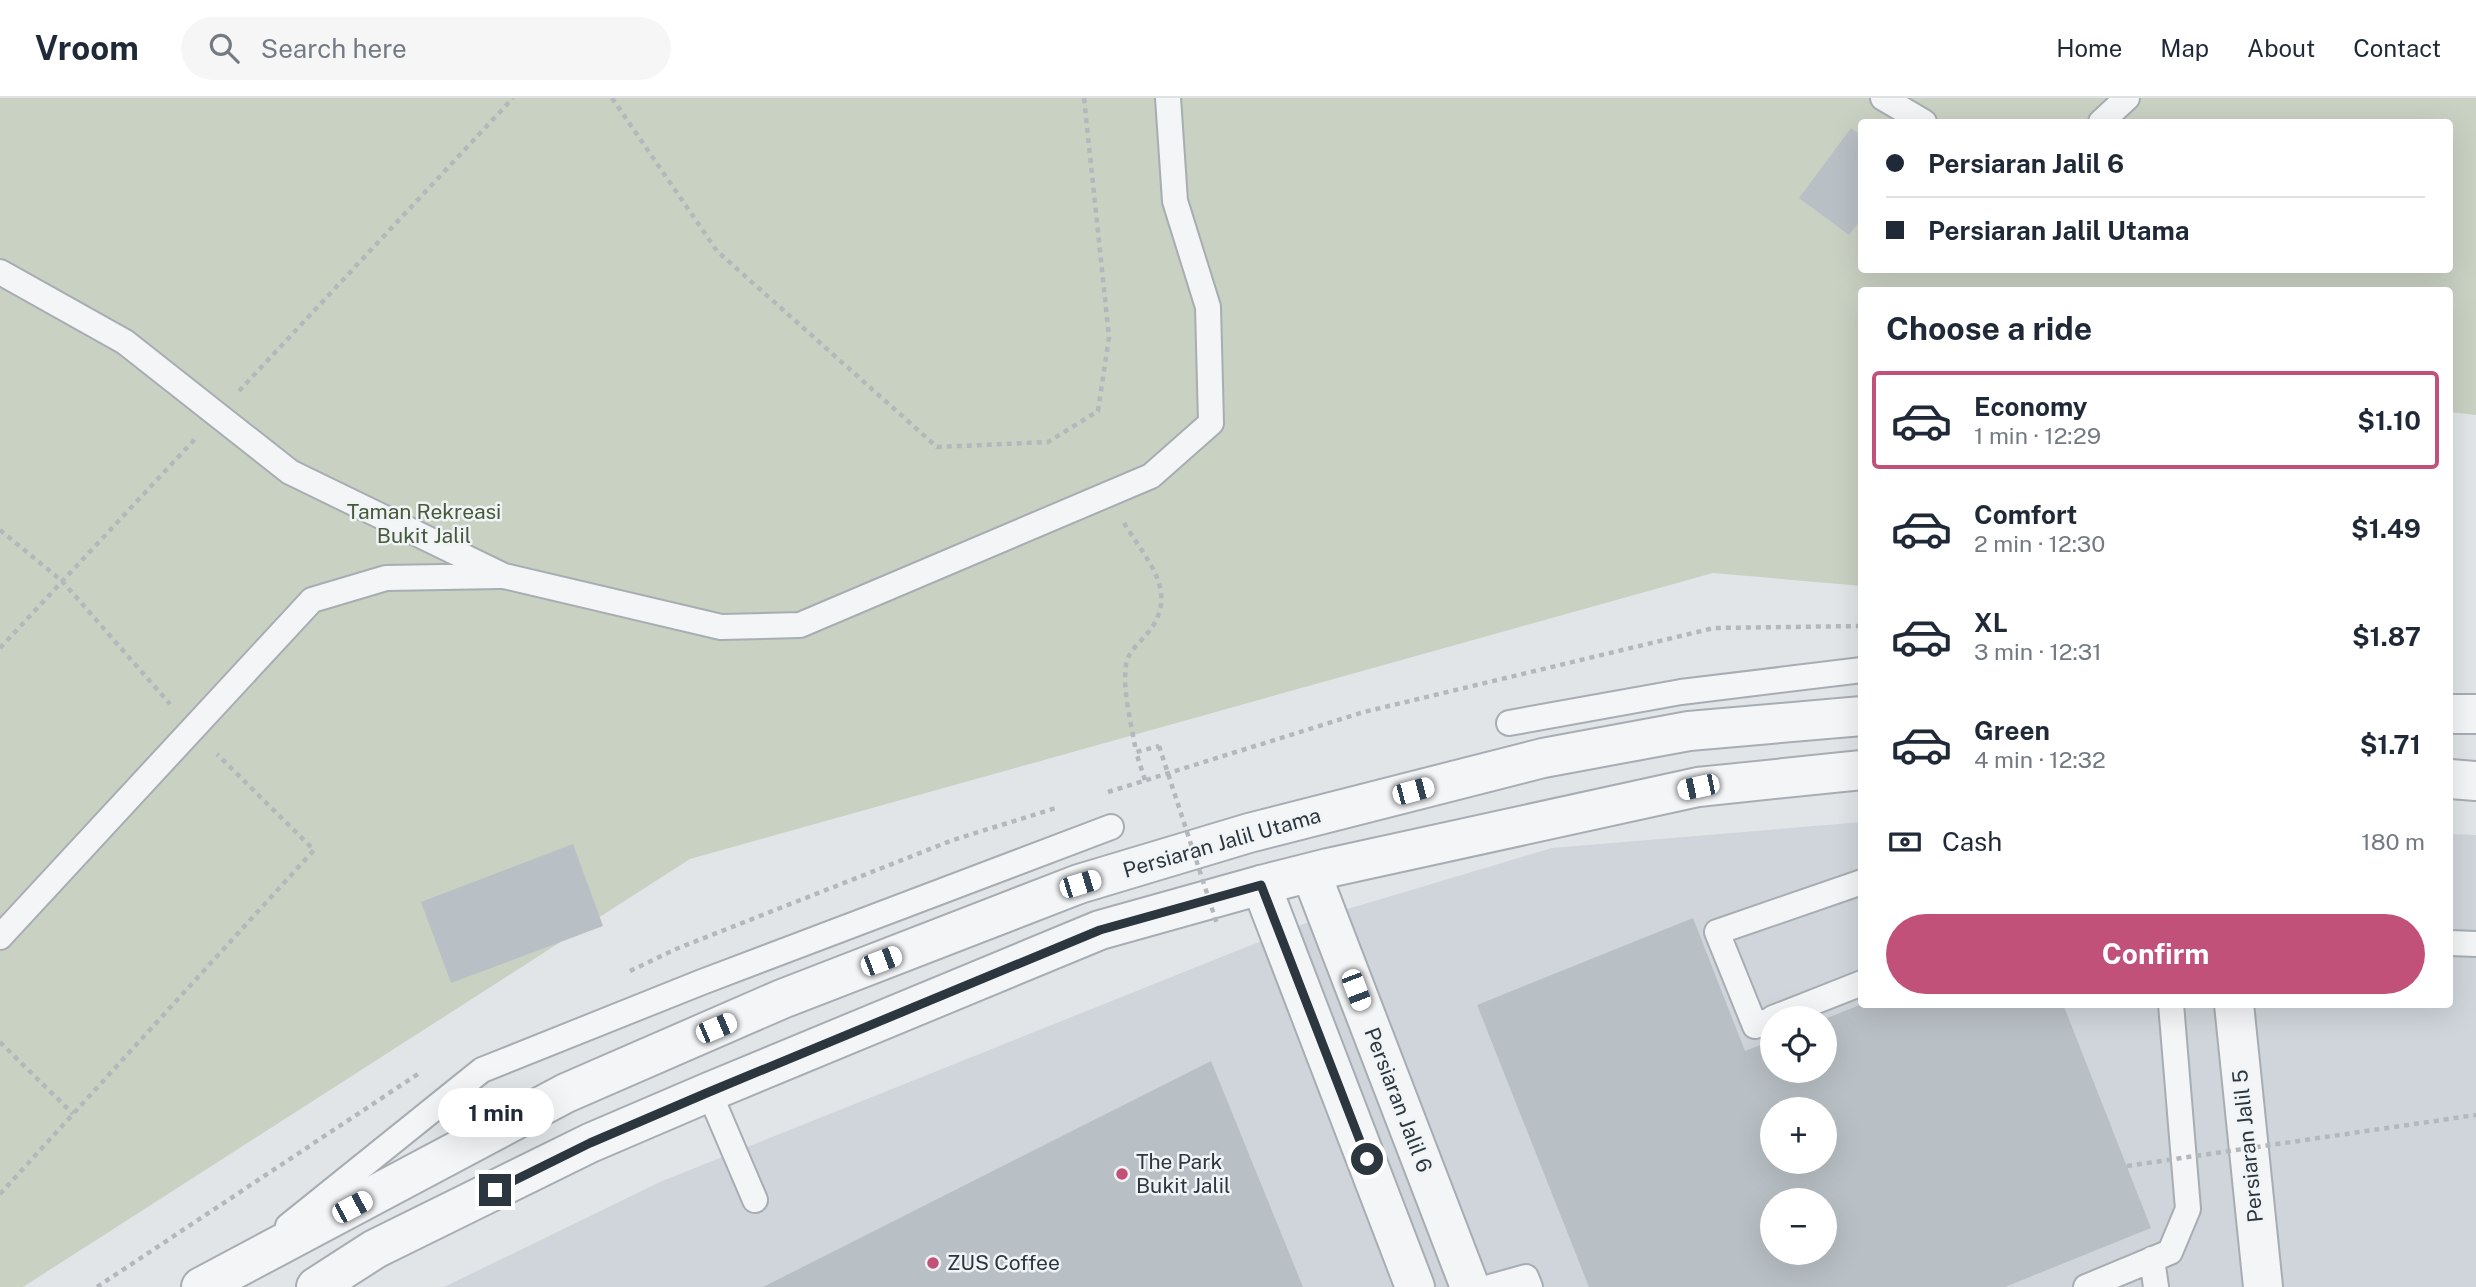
<!DOCTYPE html>
<meta charset="utf-8">
<style>
:root{--surface:#fff;--page:#f6f6f7;--text:#1f2937;--muted:#747a83;--line:#e0e1e3;--accent:#c25179}
body{margin:0;font-family:"Public Sans",sans-serif;background:var(--page);color:var(--text);height:100vh;display:flex;flex-direction:column;font-size:26px;white-space:nowrap}
*{box-sizing:border-box;margin:0}
p{font-size:23px;color:var(--muted)}
.icon{flex:none;width:38px;height:38px;fill:none;stroke:currentColor;stroke-width:2;stroke-linecap:round;stroke-linejoin:round}
.map{position:relative;flex:1;overflow:hidden}
.side{position:absolute;left:1858px;top:189px;width:595px;height:721px;display:flex;flex-direction:column;background:var(--surface);border-radius:7px;box-shadow:0 7px 28px #0002}
.side>*{flex:none}
.guide{position:absolute;left:1858px;top:21px;width:595px;height:154px;border-radius:7px;box-shadow:0 7px 28px #0002;display:grid;align-content:center;height:154px;padding:0 28px;background:var(--surface)}
.buttons{position:absolute;left:1760px;top:908px;display:grid;gap:14px}
.buttons a{display:grid;place-items:center;width:77px;height:77px;border-radius:50%;background:var(--surface);box-shadow:0 7px 28px #0002;font-size:35px}
.end{position:absolute;width:32px;height:32px;margin:-16px;border:9px solid #2b363e;background:#fff;box-shadow:0 0 0 4px #fff}
.from{border-radius:50%}
.bubble{position:absolute;height:49px;border-radius:24px;background:var(--surface);box-shadow:0 7px 28px #0002;font-size:23px;font-weight:700;line-height:49px;text-align:center}
.car{position:absolute;width:21px;height:42px;margin:-21px -10px;border-radius:9px;box-shadow:0 0 5px 2px #0007;background:linear-gradient(#fff 24%,#345 0 40%,#fff 0 76%,#345 0 86%,#fff 0)}
.guide b{display:flex;align-items:center;gap:24px;height:66px;font-size:26px}
.guide b+b{border-top:2px solid var(--line)}
.guide i{width:18px;height:18px;background:var(--text)}
ul{padding:0;list-style:none}
li{display:flex;align-items:center;gap:21px;height:98px;margin:0 14px 10px;padding:0 14px;border:4px solid transparent;border-radius:7px}
li div{flex:1}
li b{display:block;font-size:26px}
li em{font-style:normal;font-weight:700}
li.active{border-color:var(--accent)}
li>.icon{width:63px;height:63px;stroke-width:1.5}
h2{padding:0 28px;font-size:32px;line-height:84px}
.pay{display:flex;align-items:center;gap:18px;height:77px;padding:0 28px;font-size:26px}
.pay p{margin-inline-start:auto}
.action{display:flex;gap:14px;margin-top:auto;padding:14px 28px}
.action a{flex:1;height:80px;border-radius:42px;background:var(--accent);color:#fff;font-size:28px;font-weight:700;line-height:80px;text-align:center}
header{display:flex;align-items:center;gap:42px;box-sizing:border-box;height:98px;padding:0 35px;background:var(--surface);border-bottom:2px solid var(--line)}
header strong{font-size:33px}
nav{display:flex;gap:38px;margin-inline-start:auto;font-size:24px}
.search{width:490px;height:63px;background:var(--page);display:flex;align-items:center;gap:18px;box-sizing:border-box;padding:0 24px;border-radius:38px;color:var(--muted);font-size:26px}
.map>svg:first-child{display:block}
</style>
<header>
<strong>Vroom</strong>
<div class="search"><svg class="icon" aria-label="search" viewBox="0 0 24 24"><circle cx="10" cy="10" r="6"/><path d="M15 15l6 6"/></svg>Search here</div>
<nav><a>Home</a><a>Map</a><a>About</a><a>Contact</a></nav>
</header>
<div class="map">
<svg width="2476" height="1189" viewBox="0 0 2476 1189">
<rect width="100%" height="100%" fill="#e1e5e8"/>
<path fill="#cfd5da" fill-rule="evenodd" d="M1862 724V906H2450V736L2476 737V1189H444L660 1084 1321 819 1552 750ZM1773 920H1825V973H1773ZM1773 1012H1825V1064H1773ZM1773 1102H1825V1155H1773Z"/>
<path fill="#c9d1c3" fill-rule="evenodd" d="M0 0H2476V317L2450 314V192H1862V488L1713 475 690 761 23 1189H0ZM1862 24H2450V172H1862Z"/>
<path fill="#b9c0c5" fill-rule="evenodd" d="M1851 30 1862 38V120L1849 137 1799 100Z
M573 746 603 828 451 885 421 804Z
M1693 820 1745 953 1773 942V973H1825V921L1862 906H2063L2151 1130 2005 1189H1589L1477 907ZM1773 1012H1825V1064H1773ZM1773 1102H1825V1155H1773Z
M1211 963 1303 1189H763Z"/>
<g fill="none" stroke-linecap="round" stroke-linejoin="round">
<g stroke="#a7adb2" stroke-width="28">
<path id="service" d="M1883 0 1924 24
M2101 24 2127 0
M0 174 125 244 290 374 504 478 721 529 800 527 1151 378 1211 325 1208 209 1175 103 1168 0
M1509 625 1681 594 1862 572
M0 839 312 502 386 480 500 478
M2450 845 2476 846
M1773 920 1862 885
M1773 921 1755 928 1717 834 1862 784
M709 994 755 1102
M288 1128 482 972 702 884 1111 729
M2152 1161 2156 1189
M1490 1189 1526 1179 1530 1189
M2086 1189 2170 1154 2188 1111 2171 906"/>
</g>
<g stroke="#a7adb2" stroke-width="42">
<path id="minor" d="M1311 775 1470 1189
M1261 787 1415 1189
M2234 906 2263 1189"/>
</g>
<g stroke="#a7adb2" stroke-width="42">
<path id="tertiary" d="M2450 616H2476
M2450 681 2476 683
M201 1189 566 995 782 901 1079 786 1249 735 1543 660 1689 633 1862 618
M316 1189 375 1151 590 1045 709 994 1100 832 1261 787 1328 770 1698 689 1862 672"/>
</g>
<path stroke="#b3b8bc" stroke-width="4.5" stroke-dasharray="5 5" stroke-linecap="butt" d="M612 0 717 153 937 349 1048 344 1098 313 1109 239 1084 0
M239 293 513 0
M1124 425C1147 463 1181 495 1147 536 1139 545 1127 555 1126 567 1122 593 1132 628 1136 654
M0 432 62 483 170 606
M0 550 195 341
M1145 682 1136 654 1159 648
M1108 694 1364 614 1714 530 1862 528
M630 873 676 851 953 742 1056 710
M0 944 73 1016
M0 1096 314 752 217 656
M97 1189 418 976"/>
<use href="#service" stroke="#f3f5f7" stroke-width="24"/>
<use href="#minor" stroke="#f3f5f7" stroke-width="38"/>
<use href="#tertiary" stroke="#f3f5f7" stroke-width="38"/>
<path stroke="#b3b8bc" stroke-width="4.5" stroke-dasharray="5 5" stroke-linecap="butt" d="M1159 648 1217 826
M2127 1068 2476 1017"/>
</g>
<g fill="none" stroke-linecap="round" stroke-linejoin="round">
<path stroke="#2b363e" stroke-width="9" d="M495 1092 590 1045 709 994 1100 832 1261 787 1367 1061"/>
</g>
<g fill="#c25179" stroke="#f0f4f6" stroke-width="2.5">
<circle cx="1122" cy="1076" r="7"/>
<circle cx="933" cy="1165" r="7"/>
</g>
<g text-anchor="middle" stroke-width="5" stroke-linejoin="round" paint-order="stroke">
<g font-size="21" fill="#465939" stroke="#f0f4f6">
<text x="424" y="421">Taman Rekreasi<tspan x="424" dy="24">Bukit Jalil</tspan></text>
</g>
<g font-size="21" fill="#2b363e" stroke="#f0f4f6">
<text transform="translate(1222 745) rotate(-16)" y="7">Persiaran Jalil Utama</text>
<text transform="translate(1398 1002) rotate(69)" y="7">Persiaran Jalil 6</text>
<text transform="translate(2248 1048) rotate(-96)" y="7">Persiaran Jalil 5</text>
</g>
<g font-size="21" fill="#2b363e" stroke="#f0f4f6" text-anchor="start">
<text x="1136" y="1071">The Park<tspan x="1136" dy="24">Bukit Jalil</tspan></text>
<text x="947" y="1172">ZUS Coffee</text>
</g>
</g>
</svg>
<div class="buttons">
<a><svg class="icon" aria-label="locate" viewBox="0 0 24 24"><circle cx="12" cy="12" r="6"/><path d="M12 2v4M12 18v4M2 12h4M18 12h4"/></svg></a>
<a>+</a>
<a>−</a>
</div>
<i class="end from" style="left:1367px;top:1061px"></i>
<i class="end" style="left:495px;top:1092px"></i>
<div class="bubble" style="left:438px;top:990px;width:116px">1 min</div>
<i class="car" style="left:1698px;top:689px;rotate:258deg"></i>
<i class="car" style="left:1413px;top:693px;rotate:75deg"></i>
<i class="car" style="left:1080px;top:786px;rotate:73deg"></i>
<i class="car" style="left:881px;top:863px;rotate:69deg"></i>
<i class="car" style="left:1356px;top:892px;rotate:159deg"></i>
<i class="car" style="left:716px;top:930px;rotate:67deg"></i>
<i class="car" style="left:352px;top:1109px;rotate:62deg"></i>
<div class="guide">
<b><i class="from"></i>Persiaran Jalil 6</b>
<b><i></i>Persiaran Jalil Utama</b>
</div>
<section class="side">
<h2>Choose a ride</h2>
<ul>
<li class="active"><svg class="icon" aria-label="car" viewBox="0 0 24 24"><path d="M5 17H2v-5l4-1 3-4h7l3 4 3 1v5h-3M9 17h6M6 11h13"/><circle cx="7" cy="17" r="2"/><circle cx="17" cy="17" r="2"/></svg><div><b>Economy</b><p>1 min · 12:29</p></div><em>$1.10</em></li>
<li><svg class="icon" aria-label="car" viewBox="0 0 24 24"><path d="M5 17H2v-5l4-1 3-4h7l3 4 3 1v5h-3M9 17h6M6 11h13"/><circle cx="7" cy="17" r="2"/><circle cx="17" cy="17" r="2"/></svg><div><b>Comfort</b><p>2 min · 12:30</p></div><em>$1.49</em></li>
<li><svg class="icon" aria-label="car" viewBox="0 0 24 24"><path d="M5 17H2v-5l4-1 3-4h7l3 4 3 1v5h-3M9 17h6M6 11h13"/><circle cx="7" cy="17" r="2"/><circle cx="17" cy="17" r="2"/></svg><div><b>XL</b><p>3 min · 12:31</p></div><em>$1.87</em></li>
<li><svg class="icon" aria-label="car" viewBox="0 0 24 24"><path d="M5 17H2v-5l4-1 3-4h7l3 4 3 1v5h-3M9 17h6M6 11h13"/><circle cx="7" cy="17" r="2"/><circle cx="17" cy="17" r="2"/></svg><div><b>Green</b><p>4 min · 12:32</p></div><em>$1.71</em></li>
</ul>
<div class="pay"><svg class="icon" aria-label="cash" viewBox="0 0 24 24"><path d="M3 7h18v10H3z"/><circle cx="12" cy="12" r="2"/></svg>Cash<p>180 m</p></div>
<div class="action"><a>Confirm</a></div>
</section>
</div>
